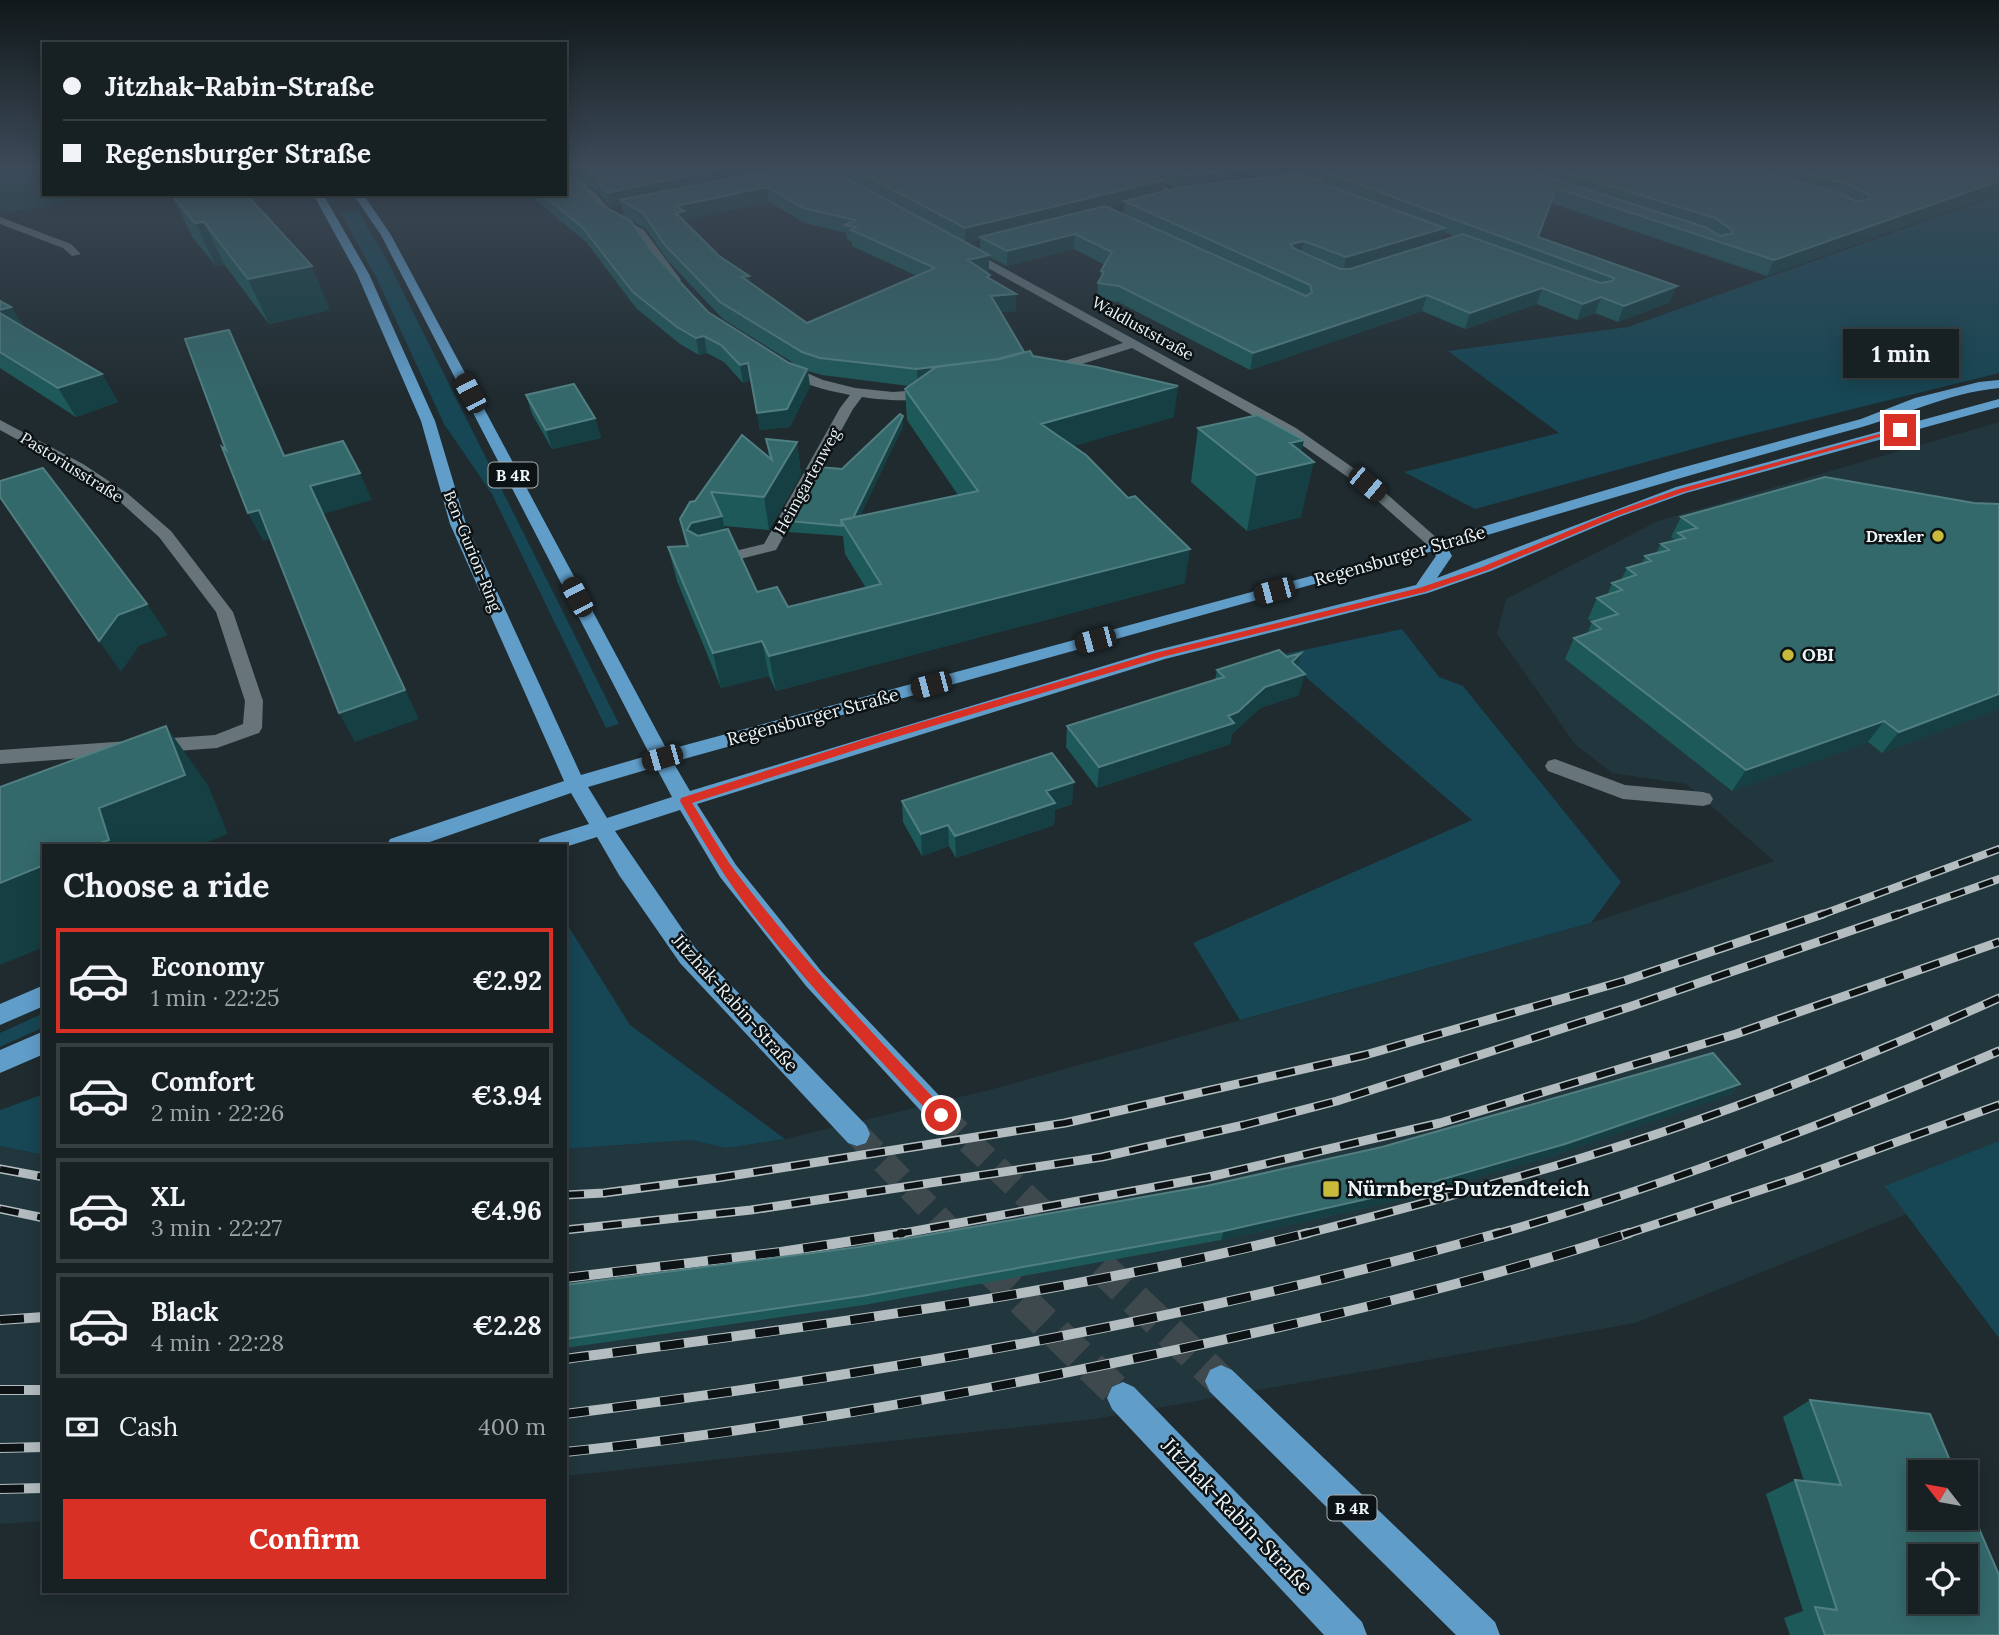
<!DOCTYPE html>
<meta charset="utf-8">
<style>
:root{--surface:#172023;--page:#20282b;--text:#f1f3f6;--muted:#9ea3a6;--line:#363e41;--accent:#d93025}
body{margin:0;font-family:Lora,serif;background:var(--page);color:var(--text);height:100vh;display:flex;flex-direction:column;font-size:26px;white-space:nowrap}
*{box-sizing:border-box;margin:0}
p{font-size:23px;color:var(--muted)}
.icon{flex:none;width:38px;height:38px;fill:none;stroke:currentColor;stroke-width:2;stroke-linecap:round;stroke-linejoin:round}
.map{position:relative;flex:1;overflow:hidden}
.drawer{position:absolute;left:42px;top:844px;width:525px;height:749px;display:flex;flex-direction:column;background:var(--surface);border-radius:0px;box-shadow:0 4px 18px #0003,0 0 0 2px var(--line)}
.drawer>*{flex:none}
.hud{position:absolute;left:42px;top:42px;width:525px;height:154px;border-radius:0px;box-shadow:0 4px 18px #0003,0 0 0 2px var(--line);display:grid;align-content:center;height:154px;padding:0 21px;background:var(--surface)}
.needle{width:46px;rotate:301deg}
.tools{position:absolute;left:1908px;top:1460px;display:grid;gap:14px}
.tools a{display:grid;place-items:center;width:70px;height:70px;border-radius:0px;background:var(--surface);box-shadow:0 4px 18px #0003,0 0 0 2px var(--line);font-size:35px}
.end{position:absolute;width:32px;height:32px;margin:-16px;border:9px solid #d93025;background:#fff;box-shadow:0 0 0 4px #fff}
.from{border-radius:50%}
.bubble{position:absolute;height:49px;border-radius:0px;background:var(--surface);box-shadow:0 4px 18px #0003,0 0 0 2px var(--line);font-size:23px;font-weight:700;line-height:49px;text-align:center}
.car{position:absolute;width:21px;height:42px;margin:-21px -10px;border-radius:9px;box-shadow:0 0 5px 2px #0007;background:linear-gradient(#222 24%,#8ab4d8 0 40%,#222 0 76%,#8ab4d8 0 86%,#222 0)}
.hud b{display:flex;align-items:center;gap:24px;height:66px;font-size:26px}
.hud b+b{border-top:2px solid var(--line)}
.hud i{width:18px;height:18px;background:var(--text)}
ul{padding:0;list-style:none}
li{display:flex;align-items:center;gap:21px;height:105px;margin:0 14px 10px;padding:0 7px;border:4px solid var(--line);border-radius:0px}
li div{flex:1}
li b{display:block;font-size:26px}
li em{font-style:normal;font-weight:700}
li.active{border-color:var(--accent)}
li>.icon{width:63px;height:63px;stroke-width:1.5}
h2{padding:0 21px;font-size:32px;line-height:84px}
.pay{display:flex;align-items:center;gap:18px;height:77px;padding:0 21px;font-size:26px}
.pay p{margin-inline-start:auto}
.button{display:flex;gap:14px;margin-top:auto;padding:14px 21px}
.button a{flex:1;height:80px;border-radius:0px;background:var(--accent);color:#fff;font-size:28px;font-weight:700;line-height:80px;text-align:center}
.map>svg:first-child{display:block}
</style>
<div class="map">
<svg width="1999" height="1635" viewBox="0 0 1999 1635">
<rect width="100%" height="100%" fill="#1f2b2f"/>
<path fill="#22363d" d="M1999 422V1177L1635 1323 1095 1419 565 1476V1149L691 1140 726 1148 785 1139 989 1090 1591 923 1774 861 1686 784 1612 773 1575 744 1497 634 1506 599 1658 521Z
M0 1146 44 1155V1521L0 1524Z"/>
<path fill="#174654" d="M1999 195V373L1715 443 1475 509 1404 472 1559 433 1448 351 1628 327Z
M358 211 387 260 619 724 606 728 492 494 444 424 376 277 341 214Z
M1402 629 1439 677 1463 686 1621 882 1591 923 1240 1020 1193 943 1472 820 1280 655Z
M565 921 630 1025 785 1139 726 1148 691 1140 565 1149Z
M44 1013V1027L0 1047V1033Z
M44 1094V1155L0 1146V1110Z
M1999 1141V1338L1885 1186Z"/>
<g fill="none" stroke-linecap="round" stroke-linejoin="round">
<path stroke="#3e494d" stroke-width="25" stroke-dasharray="25 13" stroke-linecap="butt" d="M941 1115 1067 1235
M857 1134 955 1235"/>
<path stroke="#3e494d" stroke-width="32" stroke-dasharray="32 16" stroke-linecap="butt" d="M953 1233 1123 1398
M1065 1233 1221 1381"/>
<path fill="#67757a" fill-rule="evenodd" d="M1136 167H1152L1134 173 1185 196 1177 198 1120 172Z
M1349 173 1354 176 1352 178 1284 186 1279 183 1284 180Z
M565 178 595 192 611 211 644 230 681 280 679 282H671L636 234 603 215 589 196 565 185Z
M0 217 71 244 81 254 72 256 63 248 0 224Z
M961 249H969L1296 428 1372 481 1446 546 1438 551 1432 549 1362 487 1286 434 1132 348 1051 374H1041V368L1123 343 961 253Z
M784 363 823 380 855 388 893 392 932 389 939 393C924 404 881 400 862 397L853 409 776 550 712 566 706 564 704 561 706 558 764 544 840 408 850 395C826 390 796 384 778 367Z
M0 420 83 464 127 493 171 531 233 612 263 701 262 728 259 733 217 748 0 764V750L215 735 243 724 245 701 216 612 159 537 117 499 73 470 0 430Z
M1555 759 1625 785 1703 792 1710 794 1713 799 1710 804 1703 806 1623 799 1548 771 1545 766 1548 761Z"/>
<path fill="#619dc9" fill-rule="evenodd" d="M313 194H323L369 274 435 421 466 524 581 775 650 755 381 235 353 194H363L391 235 667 750 1374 559 1677 469 1861 419 1915 398 1979 382 1999 380V388C1947 393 1901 417 1851 430 1716 467 1581 507 1447 547L1452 556 1437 578 1676 487 1999 399V407L1686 493 1619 517 1491 571 1428 593 1165 659 697 804 736 865 822 972 950 1107 954 1115 950 1123 941 1127 932 1123 806 986 720 877 680 810 615 831 696 949 866 1125 870 1134 866 1143 857 1146 848 1143 680 963 619 875 597 837 565 847V845H537L540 839 589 824 571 793 421 845H387L390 839 564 781 450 524 421 421 357 274ZM1433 551 1436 556 1416 585 1153 651 690 791 673 762ZM656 767 672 797 607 818 588 787Z
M44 985V1006L0 1025V1004Z
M44 1031V1054L0 1073V1050Z
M1221 1365 1232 1370 1495 1622 1500 1635H1456L1210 1392 1205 1381 1210 1370Z
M1123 1382 1134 1387 1362 1622 1367 1635H1324L1112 1409 1107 1398 1112 1387Z"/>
<g stroke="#b3bdc0" stroke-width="8">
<path id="rail-far2" d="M1818 916 1999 849
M1894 916 1999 879"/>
</g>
<g stroke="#b3bdc0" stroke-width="9">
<path id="rail-far1" d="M0 1169 44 1177
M565 1195 604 1193 717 1178 1065 1123 1365 1055 1624 981 1823 914
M0 1209 44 1218
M565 1230 751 1210 1102 1157 1244 1125 1337 1101 1632 1006 1899 914
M893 1235 1209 1177 1440 1123 1736 1034 1999 942
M1301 1235C1446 1198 1593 1159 1734 1107 1824 1074 1912 1037 1999 998
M1493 1235C1666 1186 1834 1121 1999 1051
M1623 1235 1797 1178 1999 1105"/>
</g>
<g stroke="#b3bdc0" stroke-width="10">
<path id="rail" d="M565 1278 781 1252 904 1233
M0 1320 44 1317
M565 1359C814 1326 1064 1295 1308 1233
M0 1390H44
M565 1414C882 1374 1192 1320 1499 1233
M0 1448 44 1447
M565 1452C758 1432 951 1397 1142 1357 1305 1323 1469 1285 1629 1233
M0 1489 44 1488"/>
</g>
<use href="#rail-far2" stroke="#0d1315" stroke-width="5" stroke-dasharray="15" stroke-linecap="butt"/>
<use href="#rail-far1" stroke="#0d1315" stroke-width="6" stroke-dasharray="19" stroke-linecap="butt"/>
<use href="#rail" stroke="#0d1315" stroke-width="8" stroke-dasharray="24" stroke-linecap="butt"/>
</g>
<path fill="#1e595a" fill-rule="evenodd" d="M565 167H1136L1142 170V167H1999V193L1767 276 1551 203 1539 237 1670 302 1618 322 1595 313 1577 320 1537 304 1465 329 1422 311 1250 370 1118 302 1097 299 1098 283 1101 278V271L1105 265 1074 249 1007 266 989 257V271L985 272 1016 311 1001 312 1024 353 1174 417 1073 446 1185 583 776 691 769 676 721 688 677 581 668 547 686 546 680 519 695 501 769 458 766 439 797 442 801 475 769 530 724 526 725 530 757 592 788 607 866 588 845 554 843 536 789 532 788 521 842 469 903 416V426L860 516 958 495 907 420 905 389 909 386 822 375 808 371 810 386 790 427 760 430 751 380 743 383 724 362 707 353 699 355 680 344 636 308 587 243 529 194H565ZM1321 174 1320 183 1303 176ZM1164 183 1177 188 1163 192ZM585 185 596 190 610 207 621 205 623 215 646 229 668 261 723 319 798 366 789 363 708 312 653 253 598 203ZM769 202 805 223 846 233 847 240 852 242V246L917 276 807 323 750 283 749 276 719 256 686 223V220ZM1124 204 1123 214 1109 208ZM1444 232 1455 237 1441 241ZM978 240H980V250L967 243Z
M173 197 330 310 269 324 224 264 216 266 193 238Z
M0 301 11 307 24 327 102 374 118 402 76 417 0 368Z
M526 395 595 418 601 438 552 449 532 414Z
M1198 428 1301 452V517L1247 531 1191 482Z
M1974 503 1999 504V709L1882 753 1868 742 1732 791 1565 659 1574 638 1587 634 1592 622 1588 619 1597 598 1607 595 1612 583 1621 580 1627 568 1642 564 1645 556 1656 553 1661 544 1675 540 1671 537 1681 517Z
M1298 667 1299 695 1260 708 1232 734 1230 744 1097 788 1066 747 1067 726 1215 680 1217 670Z
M902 801 1072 804 1055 810 1054 825 956 858 949 846 922 856 903 822Z
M1740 1084 1731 1094 1558 1154 1392 1202 1221 1240 864 1305 565 1348V1285L858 1247 1206 1186Z
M1810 1400 1999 1635H1790L1784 1618 1803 1611 1766 1494 1795 1480 1804 1481 1783 1417Z"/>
<path fill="#153f42" d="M20 167H44V194H110L1 214 0 170Z
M730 167H798L620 200 621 205 610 207 607 193Z
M1267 167H1388L1322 171 1321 174 1181 190 1183 176Z
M1164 180 1163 194 1124 201V204L984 239 980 237V240L965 243V228Z
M1999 181V193L1767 276 1774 260Z
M767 187 769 202 686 220 687 227 679 228 676 206Z
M204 222 224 264 216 266 195 223Z
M1445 228 1441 243 1343 273 1346 257Z
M1075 234 1074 249 1007 266V251Z
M1304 241 1301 257 1289 260 1291 244Z
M989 255V271L968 276V260Z
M312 266 330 310 269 324 248 279Z
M749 276 752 292 742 277Z
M1677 286 1670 302 1618 322 1624 306Z
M1542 288 1537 304 1465 329 1470 313Z
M1016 294V311L991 313V296Z
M1427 295 1422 311 1250 370 1253 353Z
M1601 297 1595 313 1577 320 1583 304Z
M11 307 28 333 0 316V310Z
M229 330 241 355 297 483 284 456Z
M704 336 707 353 699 355 696 338Z
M998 359 918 387 917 369Z
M748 363 751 380 743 383 740 365Z
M807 369 810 386 790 427 760 430 757 413Z
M102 374 118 402 76 417 58 388Z
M1178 386 1174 417 1040 456 1041 424Z
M903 416V426L851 535 849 527Z
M595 418 601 438 552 449 546 430Z
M1304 440 1299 465 1314 462 1301 517 1247 531 1257 475 1290 443Z
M797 442 801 475 769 530 764 497Z
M360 473 372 500 323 514 419 719 355 742 339 713 310 486Z
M259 510 274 538 263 541 248 513Z
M722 516 729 549 698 556 687 530 691 523Z
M1190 549 1185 583 776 691 769 656Z
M147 604 168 635 139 646 121 672 99 641 118 615Z
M762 641 769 676 721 688 713 653Z
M1301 653 1296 674H1305L1299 695 1260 708 1232 734 1230 744 1097 788 1099 767 1228 716Z
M1999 694V709L1882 753 1899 732Z
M1884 721 1868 742 1732 791 1746 770Z
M166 726 208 785 228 834 200 845H94L99 808Z
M1074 782 1072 804 1055 810 1054 825 956 858 955 836 1046 791Z
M948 825 949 846 922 856 921 834Z
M44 865V947L0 965V883Z
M1740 1084 1731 1094 1558 1154 1392 1202 1221 1240 1224 1231Z"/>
<path fill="#34696b" stroke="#517f81" stroke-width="2" fill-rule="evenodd" d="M0 167H20L0 170Z
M571 167H730L607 193 593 175Z
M788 167H826L989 255 968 260 990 275 987 277 1016 294 991 296 1024 352 998 359 917 369 820 358 802 352 720 302 665 245 643 213 620 200ZM767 187 803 208 855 220 845 225 856 227 851 230 935 268 807 323 742 277 749 276 719 256 676 213 684 211 676 206Z
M850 167H1136L1164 180 965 228Z
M1160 167H1267L1183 176Z
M1362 167H1516L1705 227 1720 236 1733 233 1732 230 1715 218 1548 167H1747L1842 194 1857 202 1870 199 1869 195 1850 185 1783 167H1999V181L1774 260 1556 188 1538 237 1677 286 1624 306 1601 297 1583 304 1542 288 1470 313 1427 295 1253 353 1119 286 1098 283 1104 272 1101 271 1112 252 1075 234 1007 251 980 237 1105 206 1306 296 1312 292 1310 285 1124 201 1182 187 1297 174 1445 228 1346 257 1304 241 1291 244 1293 248 1340 269H1350L1463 234 1600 283 1612 281 1614 278 1322 171Z
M565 175 584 184 598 203 631 221 653 253 708 312 789 363 807 369 787 409 757 413 748 363 740 365 721 345 704 336 696 338 677 327 633 292 583 228 542 194H565Z
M187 194H246L312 266 248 279 204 222 195 223 173 197Z
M0 301 11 307 0 310Z
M0 313 102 374 58 388 0 352Z
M229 330 284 456 343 441 360 473 310 486 405 690 339 713 259 510 248 513 222 447 226 450 185 339Z
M1030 351 1033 356 1096 367 1178 386 1041 424 1086 455 1128 498 1135 496 1190 549 769 656 762 641 713 653 668 547 688 546 680 519 690 502 695 501 742 435 772 460 766 439 797 442 764 497 711 492 722 516 691 523 687 530 698 536 728 529 757 592 777 587 788 607 881 584 841 520 978 491 905 389 936 367 1000 359Z
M574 384 595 418 546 430 526 395Z
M900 414 903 416 853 518 841 520 842 526 788 521 819 467 842 469Z
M1258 415 1304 440 1290 443 1314 462 1257 475 1198 428Z
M43 468 147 604 118 615 99 641 0 497V481Z
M1825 477 1974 503 1999 504V694L1899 732 1884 721 1746 770 1574 638 1601 629 1592 622 1618 614 1597 598 1622 590 1612 583 1636 575 1627 568 1651 561 1645 556 1669 550 1661 544 1685 538 1678 533 1697 528 1681 517Z
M1279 650 1287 657 1301 653 1292 662 1305 674 1265 687 1238 712 1228 716 1234 723 1099 767 1067 726 1224 677 1217 670Z
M166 726 185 775 99 808 109 840 94 845H44V865L0 883V787Z
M1052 753 1074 782 1046 791 1055 803 955 836 948 825 921 834 902 801Z
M1713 1053 1740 1084 1565 1144 1398 1192 1224 1231 862 1296 565 1339V1285L858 1247 1206 1186 1382 1147Z
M1810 1400 1930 1414 1955 1472H1920V1517H1965V1496L1999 1575V1635H1825L1815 1607 1837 1610 1795 1480 1841 1485ZM1920 1556H1965V1601H1920Z"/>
<linearGradient id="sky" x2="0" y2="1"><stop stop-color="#11181a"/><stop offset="0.42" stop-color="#3c4a58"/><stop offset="1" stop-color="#3c4a58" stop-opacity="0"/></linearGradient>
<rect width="1999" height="396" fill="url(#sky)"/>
<path fill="#d93025" d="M1897 429 1904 430 1684 492 1617 516 1488 570 1425 592 1162 657 883 741 692 803C706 825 719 849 735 871 799 956 872 1033 946 1111V1120L941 1122 936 1120C863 1041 784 963 724 874 708 850 694 825 680 801L681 798 875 736 1155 653 1419 588 1482 567 1611 513 1679 489Z"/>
<g fill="#c8bb3b" stroke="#0d1315" stroke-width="2.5">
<circle cx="1938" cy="536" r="7"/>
<circle cx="1788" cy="655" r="7"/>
<rect x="1322" y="1180" width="18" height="18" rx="3.5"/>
</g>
<g text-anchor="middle" stroke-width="5" stroke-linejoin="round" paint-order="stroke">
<g font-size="16" fill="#ecf4f7" stroke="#0d1315">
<text transform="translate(1143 328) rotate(29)" y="6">Waldluststraße</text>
<text transform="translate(72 467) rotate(32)" y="6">Pastoriusstraße</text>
<text transform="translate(807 481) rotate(-61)" y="6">Heimgartenweg</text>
<text transform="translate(473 551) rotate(68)" y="6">Ben-Gurion-Ring</text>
</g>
<g fill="#0d1315" stroke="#a9b0b3" stroke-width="2">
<rect x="488.5" y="462.5" width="49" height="25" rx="5"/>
<rect x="1327.5" y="1495.5" width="49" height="25" rx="5"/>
</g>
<g font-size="16" font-weight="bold" fill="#ecf4f7">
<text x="513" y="481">B 4R</text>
<text x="1352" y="1514">B 4R</text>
</g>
<g font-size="16" font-weight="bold" fill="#ecf4f7" stroke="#0d1315" text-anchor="end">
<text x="1924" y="542">Drexler</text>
</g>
<g font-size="18" fill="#ecf4f7" stroke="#0d1315">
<text transform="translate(1400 556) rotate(-16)" y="6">Regensburger Straße</text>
<text transform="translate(813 717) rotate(-15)" y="6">Regensburger Straße</text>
<text transform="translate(735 1003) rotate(48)" y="6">Jitzhak-Rabin-Straße</text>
</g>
<g font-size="18" font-weight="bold" fill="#ecf4f7" stroke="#0d1315" text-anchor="start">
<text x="1802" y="661">OBI</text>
</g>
<g font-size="21" font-weight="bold" fill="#ecf4f7" stroke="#0d1315" text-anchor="start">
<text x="1347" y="1196">Nürnberg-Dutzendteich</text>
</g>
<g font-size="21" fill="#ecf4f7" stroke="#0d1315">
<text transform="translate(1237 1516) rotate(46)" y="7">Jitzhak-Rabin-Straße</text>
</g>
</g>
</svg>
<div class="tools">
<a><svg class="needle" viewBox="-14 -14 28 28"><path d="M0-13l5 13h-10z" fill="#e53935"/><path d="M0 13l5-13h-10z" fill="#9ea3a6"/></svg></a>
<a><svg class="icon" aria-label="locate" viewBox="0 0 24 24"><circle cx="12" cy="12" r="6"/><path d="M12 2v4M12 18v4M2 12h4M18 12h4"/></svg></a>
</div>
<i class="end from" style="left:941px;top:1115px"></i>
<i class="end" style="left:1900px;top:430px"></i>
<div class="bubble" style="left:1843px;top:329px;width:116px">1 min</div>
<i class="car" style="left:470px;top:393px;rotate:332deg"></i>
<i class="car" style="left:1367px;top:484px;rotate:130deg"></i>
<i class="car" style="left:1274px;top:591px;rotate:255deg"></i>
<i class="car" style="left:577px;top:597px;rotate:332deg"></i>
<i class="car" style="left:1095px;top:640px;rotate:255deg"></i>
<i class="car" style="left:931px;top:685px;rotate:255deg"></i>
<i class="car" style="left:662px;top:758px;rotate:254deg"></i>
<div class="hud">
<b><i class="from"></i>Jitzhak-Rabin-Straße</b>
<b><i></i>Regensburger Straße</b>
</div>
<section class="drawer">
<h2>Choose a ride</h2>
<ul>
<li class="active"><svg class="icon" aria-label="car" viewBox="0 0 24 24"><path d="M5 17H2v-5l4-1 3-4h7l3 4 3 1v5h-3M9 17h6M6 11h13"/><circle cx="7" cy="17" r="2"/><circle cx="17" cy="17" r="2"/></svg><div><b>Economy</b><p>1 min · 22:25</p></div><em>€2.92</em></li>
<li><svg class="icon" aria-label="car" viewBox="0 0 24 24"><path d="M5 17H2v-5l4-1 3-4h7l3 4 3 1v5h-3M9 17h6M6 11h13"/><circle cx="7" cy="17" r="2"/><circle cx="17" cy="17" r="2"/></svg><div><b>Comfort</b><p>2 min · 22:26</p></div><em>€3.94</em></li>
<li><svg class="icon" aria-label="car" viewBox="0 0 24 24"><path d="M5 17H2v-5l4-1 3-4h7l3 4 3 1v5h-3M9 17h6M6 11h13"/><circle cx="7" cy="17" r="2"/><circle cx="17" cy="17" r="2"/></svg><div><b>XL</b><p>3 min · 22:27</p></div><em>€4.96</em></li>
<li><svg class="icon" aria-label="car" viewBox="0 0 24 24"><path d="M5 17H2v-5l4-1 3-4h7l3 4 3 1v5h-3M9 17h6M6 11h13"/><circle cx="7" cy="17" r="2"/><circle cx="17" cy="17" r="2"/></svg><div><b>Black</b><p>4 min · 22:28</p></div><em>€2.28</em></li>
</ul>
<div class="pay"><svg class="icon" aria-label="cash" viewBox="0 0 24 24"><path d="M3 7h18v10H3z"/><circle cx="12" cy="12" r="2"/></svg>Cash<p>400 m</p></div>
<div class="button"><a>Confirm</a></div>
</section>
</div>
